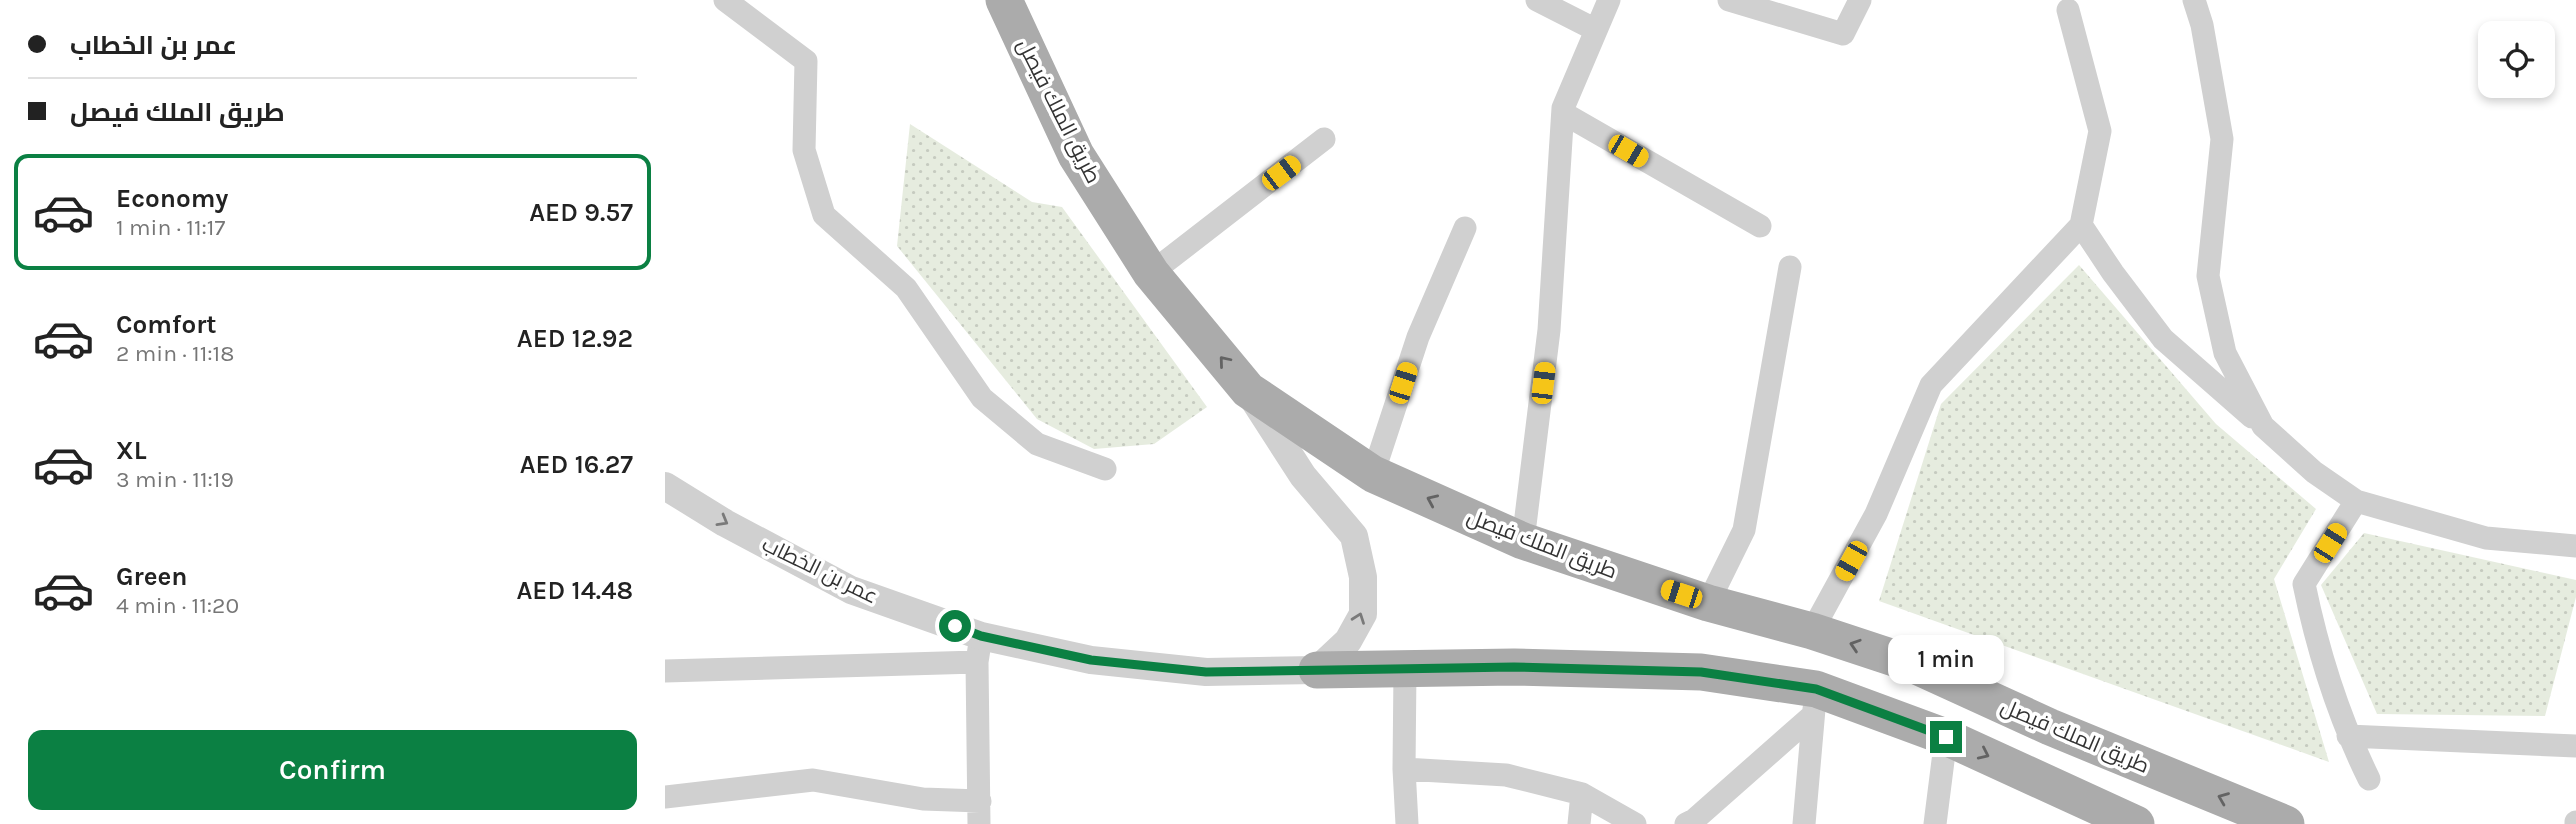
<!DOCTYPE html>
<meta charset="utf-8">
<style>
:root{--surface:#fff;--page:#f6f6f6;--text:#222;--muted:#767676;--line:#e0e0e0;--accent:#0b8043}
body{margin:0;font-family:Karla,Cairo,sans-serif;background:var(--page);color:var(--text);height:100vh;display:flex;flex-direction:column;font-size:26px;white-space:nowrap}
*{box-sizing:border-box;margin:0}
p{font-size:23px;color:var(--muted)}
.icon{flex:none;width:38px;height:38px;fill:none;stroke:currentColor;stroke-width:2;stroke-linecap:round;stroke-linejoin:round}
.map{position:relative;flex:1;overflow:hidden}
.details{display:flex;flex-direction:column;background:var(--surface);width:665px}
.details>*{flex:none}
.banner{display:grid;align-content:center;height:154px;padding:0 28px;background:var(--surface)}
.buttons{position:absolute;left:1813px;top:21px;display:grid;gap:14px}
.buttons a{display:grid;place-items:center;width:77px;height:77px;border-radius:14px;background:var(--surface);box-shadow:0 4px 10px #0003;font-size:35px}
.end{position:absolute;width:32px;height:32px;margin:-16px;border:9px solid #0b8043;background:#fff;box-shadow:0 0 0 4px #fff}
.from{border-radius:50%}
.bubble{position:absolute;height:49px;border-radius:14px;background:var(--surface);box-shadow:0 4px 10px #0003;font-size:23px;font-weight:600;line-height:49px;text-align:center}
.car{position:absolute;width:21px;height:42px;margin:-21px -10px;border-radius:9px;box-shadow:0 0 5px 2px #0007;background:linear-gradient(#f5c518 24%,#345 0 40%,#f5c518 0 76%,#345 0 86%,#f5c518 0)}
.banner b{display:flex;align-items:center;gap:24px;height:66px;font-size:26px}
.banner b+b{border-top:2px solid var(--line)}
.banner i{width:18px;height:18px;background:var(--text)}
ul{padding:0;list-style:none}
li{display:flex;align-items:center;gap:21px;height:116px;margin:0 14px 10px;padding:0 14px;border:4px solid transparent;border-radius:14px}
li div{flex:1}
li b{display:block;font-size:26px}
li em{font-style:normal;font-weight:600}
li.active{border-color:var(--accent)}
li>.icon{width:63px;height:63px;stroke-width:1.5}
.cta{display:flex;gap:14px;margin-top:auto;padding:14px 28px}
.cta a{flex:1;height:80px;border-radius:14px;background:var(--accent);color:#fff;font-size:28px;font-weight:600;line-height:80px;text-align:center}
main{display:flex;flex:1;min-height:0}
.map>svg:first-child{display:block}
</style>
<main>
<section class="details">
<div class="banner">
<b><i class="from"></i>عمر بن الخطاب</b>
<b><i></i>طريق الملك فيصل</b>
</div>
<ul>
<li class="active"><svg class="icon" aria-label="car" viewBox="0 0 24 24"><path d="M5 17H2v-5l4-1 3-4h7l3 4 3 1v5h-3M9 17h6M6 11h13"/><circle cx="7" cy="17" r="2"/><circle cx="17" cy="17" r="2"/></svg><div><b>Economy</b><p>1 min · 11:17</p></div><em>AED 9.57</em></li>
<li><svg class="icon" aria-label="car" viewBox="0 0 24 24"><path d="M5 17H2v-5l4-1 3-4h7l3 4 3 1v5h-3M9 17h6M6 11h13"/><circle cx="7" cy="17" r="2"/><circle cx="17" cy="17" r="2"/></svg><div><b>Comfort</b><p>2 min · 11:18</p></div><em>AED 12.92</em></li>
<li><svg class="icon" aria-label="car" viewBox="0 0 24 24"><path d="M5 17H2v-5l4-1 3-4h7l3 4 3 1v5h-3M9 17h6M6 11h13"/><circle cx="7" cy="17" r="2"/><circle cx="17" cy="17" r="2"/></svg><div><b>XL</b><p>3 min · 11:19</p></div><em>AED 16.27</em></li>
<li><svg class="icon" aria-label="car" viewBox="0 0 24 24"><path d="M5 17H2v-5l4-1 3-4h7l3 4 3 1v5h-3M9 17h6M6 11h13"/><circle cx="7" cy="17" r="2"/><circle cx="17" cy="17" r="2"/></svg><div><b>Green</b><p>4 min · 11:20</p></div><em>AED 14.48</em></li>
</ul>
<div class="cta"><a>Confirm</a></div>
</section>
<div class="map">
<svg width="1911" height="824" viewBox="0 0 1911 824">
<defs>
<pattern id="grass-dots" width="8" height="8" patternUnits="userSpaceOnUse" patternTransform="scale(1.75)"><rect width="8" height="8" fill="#e6ecdf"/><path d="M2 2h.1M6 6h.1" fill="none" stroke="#c6cbc0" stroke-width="1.8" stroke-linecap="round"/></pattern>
</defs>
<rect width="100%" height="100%" fill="#fff"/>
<path fill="url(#grass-dots)" d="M245 124 367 202 397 207 542 407 489 444 429 449 372 419 232 246Z
M1414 265 1551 424 1651 509 1609 579 1664 762 1214 601 1276 404Z
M1699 533 1911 580V597L1880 716 1712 714 1656 585Z"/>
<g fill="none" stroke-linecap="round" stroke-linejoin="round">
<path stroke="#d0d0d0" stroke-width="23" d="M60 0 141 61 139 150 159 215 241 288 317 398 372 444 440 469
M872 0 931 30
M1064 0 1178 34 1195 0
M1529 0 1537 25 1557 139 1543 276 1560 353 1598 426 1649 472 1691 501 1821 538 1911 546
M1403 10 1435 131 1416 225 1448 273 1498 339 1587 417
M898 113 1095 226
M486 273 659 139
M708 474 753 337 800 228
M1691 501 1639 584C1653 652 1673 716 1704 779
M858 541 884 330 898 108 944 0
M1043 603 1079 530 1125 267
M1147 631 1211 514 1266 385 1416 225
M314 649 312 662 314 824
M740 670 739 769 742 824
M0 671 312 662
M1683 736 1911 746
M739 769 841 775 917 794 970 824
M0 797 148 780 258 799 315 801
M914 824 917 794
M1021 824 1029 820 1148 715
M1139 824 1149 709
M1270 824 1281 737
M1911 824V822"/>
<path stroke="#d0d0d0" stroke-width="28" d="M0 486 60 523 186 590 316 636 426 660 541 672 652 670 683 641 698 614V577L689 536 638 476 587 397"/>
<path stroke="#ababab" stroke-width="37" d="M339 0 411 155 486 273 583 390 708 474 858 541 1043 603 1147 631 1247 664 1385 727 1621 824
M652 670 849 667 1036 672 1151 689 1281 737 1471 824"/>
</g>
<defs><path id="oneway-chevron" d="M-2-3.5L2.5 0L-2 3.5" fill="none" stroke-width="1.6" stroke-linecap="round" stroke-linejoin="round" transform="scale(1.75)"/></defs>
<g stroke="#636363">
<use href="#oneway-chevron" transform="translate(559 361) rotate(-130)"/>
<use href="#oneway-chevron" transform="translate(767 500) rotate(-156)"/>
<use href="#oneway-chevron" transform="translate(1190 645) rotate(-162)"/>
<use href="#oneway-chevron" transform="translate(1319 754) rotate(25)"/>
<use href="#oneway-chevron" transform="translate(1558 798) rotate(-158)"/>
</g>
<g stroke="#7a7a7a">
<use href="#oneway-chevron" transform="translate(58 521) rotate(30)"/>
<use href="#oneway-chevron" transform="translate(694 618) rotate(-70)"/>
</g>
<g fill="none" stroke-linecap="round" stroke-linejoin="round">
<path stroke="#0b8043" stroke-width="9" d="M290 626 316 636 426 660 541 672 849 667 1036 672 1151 689 1281 737"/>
</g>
<g text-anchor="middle" stroke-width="7" stroke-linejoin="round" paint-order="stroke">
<g font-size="21" fill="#333" stroke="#fff">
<text transform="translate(394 111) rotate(63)" y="7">طريق الملك فيصل</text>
<text transform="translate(877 544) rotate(21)" y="7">طريق الملك فيصل</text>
<text transform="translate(155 570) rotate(26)" y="7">عمر بن الخطاب</text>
<text transform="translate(1410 736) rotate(23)" y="7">طريق الملك فيصل</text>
</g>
</g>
</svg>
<div class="buttons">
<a><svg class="icon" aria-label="locate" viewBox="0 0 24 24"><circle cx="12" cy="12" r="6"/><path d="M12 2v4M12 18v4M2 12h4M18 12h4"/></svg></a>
</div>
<i class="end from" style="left:290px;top:626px"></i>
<i class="end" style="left:1281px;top:737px"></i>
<div class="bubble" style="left:1223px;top:635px;width:116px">1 min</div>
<i class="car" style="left:963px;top:151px;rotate:120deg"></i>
<i class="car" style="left:616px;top:173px;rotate:53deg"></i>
<i class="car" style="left:738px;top:383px;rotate:18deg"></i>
<i class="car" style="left:878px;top:383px;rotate:7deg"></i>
<i class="car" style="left:1665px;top:543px;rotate:32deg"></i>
<i class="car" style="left:1186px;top:561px;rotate:209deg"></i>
<i class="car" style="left:1016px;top:594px;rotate:288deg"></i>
</div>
</main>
